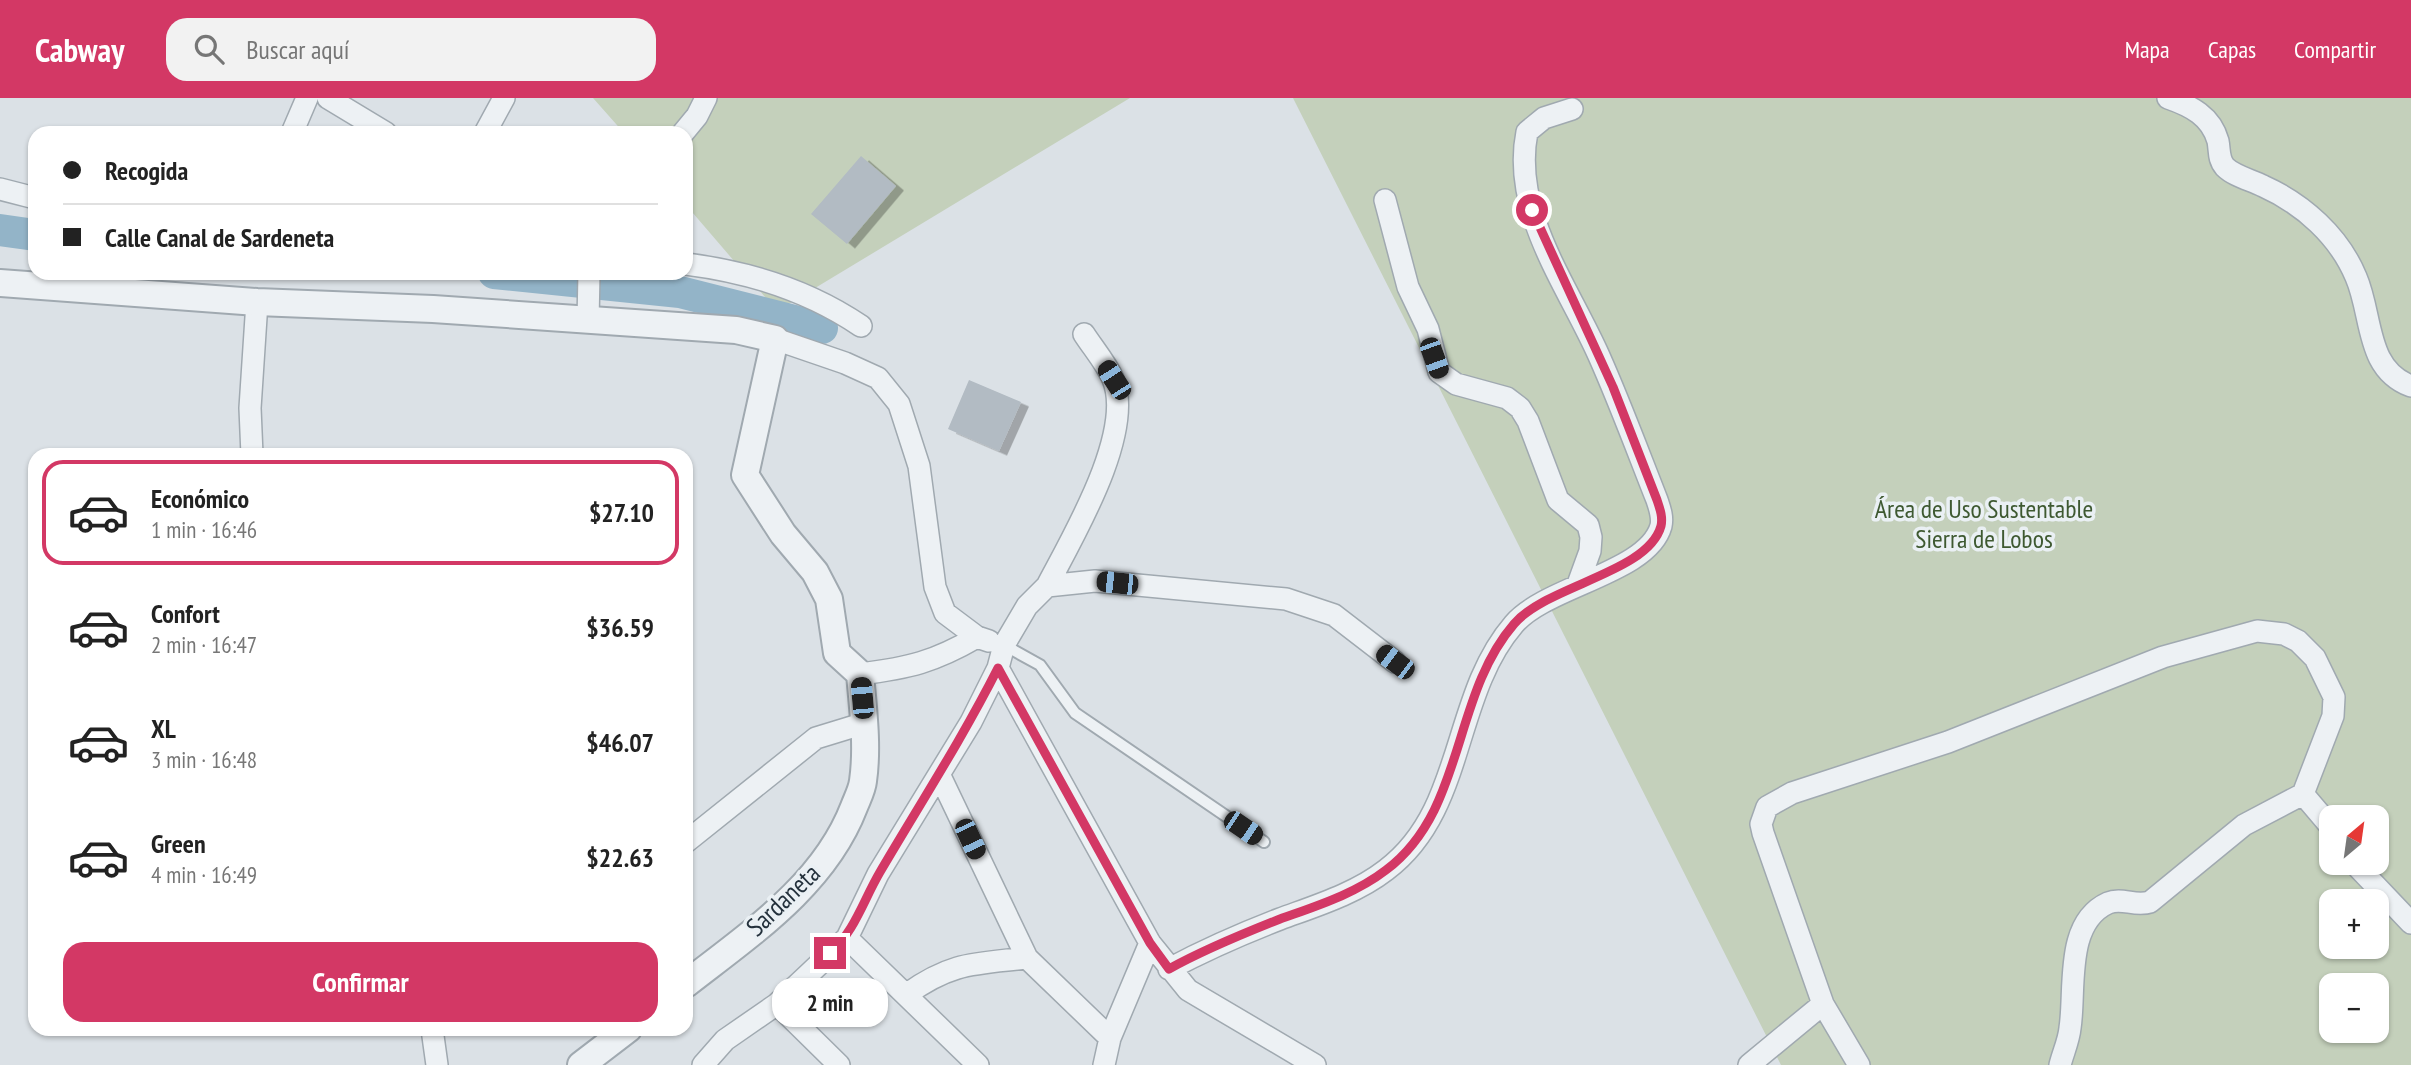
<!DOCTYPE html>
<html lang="es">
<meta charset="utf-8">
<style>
:root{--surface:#fff;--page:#f2f2f2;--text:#222;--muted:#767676;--line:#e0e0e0;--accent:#d33865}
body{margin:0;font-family:"PT Sans Narrow",sans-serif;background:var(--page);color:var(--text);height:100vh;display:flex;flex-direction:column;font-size:26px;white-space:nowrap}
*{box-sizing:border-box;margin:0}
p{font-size:23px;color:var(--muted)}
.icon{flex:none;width:38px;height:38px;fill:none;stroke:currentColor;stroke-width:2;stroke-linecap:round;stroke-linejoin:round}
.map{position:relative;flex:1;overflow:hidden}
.sheet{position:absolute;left:28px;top:350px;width:665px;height:588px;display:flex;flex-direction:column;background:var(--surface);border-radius:21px;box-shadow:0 2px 5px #0004}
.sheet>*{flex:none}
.banner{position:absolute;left:28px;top:28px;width:665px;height:154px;border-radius:21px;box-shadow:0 2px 5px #0004;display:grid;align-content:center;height:154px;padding:0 35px;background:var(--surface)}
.needle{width:46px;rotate:29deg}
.tools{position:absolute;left:2319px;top:707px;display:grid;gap:14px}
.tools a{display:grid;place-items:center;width:70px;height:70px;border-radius:14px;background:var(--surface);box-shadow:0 2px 5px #0004;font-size:35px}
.end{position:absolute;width:32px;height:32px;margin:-16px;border:9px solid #d33865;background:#fff;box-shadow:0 0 0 4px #fff}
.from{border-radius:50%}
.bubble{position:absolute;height:49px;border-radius:21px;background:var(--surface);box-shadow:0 2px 5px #0004;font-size:23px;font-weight:700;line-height:49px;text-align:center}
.car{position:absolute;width:21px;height:42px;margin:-21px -10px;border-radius:9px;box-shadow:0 0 5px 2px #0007;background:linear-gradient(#222 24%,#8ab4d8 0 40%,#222 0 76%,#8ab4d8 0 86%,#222 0)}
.banner b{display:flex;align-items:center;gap:24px;height:66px;font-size:26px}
.banner b+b{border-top:2px solid var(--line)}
.banner i{width:18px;height:18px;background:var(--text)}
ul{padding:12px 0 0;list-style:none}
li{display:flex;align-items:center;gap:21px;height:105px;margin:0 14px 10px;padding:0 21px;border:4px solid transparent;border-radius:21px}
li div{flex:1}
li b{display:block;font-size:26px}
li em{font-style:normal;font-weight:700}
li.on{border-color:var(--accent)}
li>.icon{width:63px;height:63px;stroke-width:1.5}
.action{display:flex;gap:14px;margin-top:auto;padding:14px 35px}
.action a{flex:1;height:80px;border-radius:21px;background:var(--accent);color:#fff;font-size:28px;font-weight:700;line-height:80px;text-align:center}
header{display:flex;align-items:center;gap:42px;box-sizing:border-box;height:98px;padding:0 35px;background:var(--accent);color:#fff}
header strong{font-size:33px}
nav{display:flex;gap:38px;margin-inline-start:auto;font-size:24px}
.search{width:490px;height:63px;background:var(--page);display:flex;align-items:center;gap:18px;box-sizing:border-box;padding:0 24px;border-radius:21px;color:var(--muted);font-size:26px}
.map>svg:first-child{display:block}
</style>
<header>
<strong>Cabway</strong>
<div class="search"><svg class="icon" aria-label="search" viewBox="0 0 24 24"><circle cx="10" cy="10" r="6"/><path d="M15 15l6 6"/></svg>Buscar aquí</div>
<nav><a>Mapa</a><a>Capas</a><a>Compartir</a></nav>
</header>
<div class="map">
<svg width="2411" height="967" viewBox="0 0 2411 967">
<defs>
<filter id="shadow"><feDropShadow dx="8" dy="4.5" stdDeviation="0" flood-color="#0004"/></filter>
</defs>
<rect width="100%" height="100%" fill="#dbe1e6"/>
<path fill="#c4d0bb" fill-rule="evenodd" d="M593 0H1130L777 213 686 107V35H624Z
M1293 0H2411V967H1781ZM2331 719H2376V765H2331ZM2331 803H2376V849H2331ZM2331 887H2376V933H2331Z"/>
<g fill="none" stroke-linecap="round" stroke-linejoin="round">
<path stroke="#93b4c8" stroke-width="32" d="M0 132 35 137
M494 175 680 194 822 230"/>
</g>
<path fill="#b2bbc3" filter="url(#shadow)" d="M861 58 896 88 847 146 811 116Z
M969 282 1021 304 999 353 948 331Z"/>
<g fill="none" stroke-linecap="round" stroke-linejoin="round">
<g stroke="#a0a9b0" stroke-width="14">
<path id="service" d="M1004 547 1040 567 1075 615 1264 744"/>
</g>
<g stroke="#a0a9b0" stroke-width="24">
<path id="minor" d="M328 0 386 35
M2168 0C2191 8 2211 18 2218 43 2220 53 2218 61 2225 69 2234 78 2251 82 2263 88 2303 106 2339 138 2356 179 2373 218 2365 271 2411 288
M292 35 307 0
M485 35 504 0
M683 35 697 18 706 0
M0 91 35 100
M1385 102 1408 189 1428 231 1439 274 1456 286 1507 300 1520 310 1528 323 1558 402 1588 427 1591 439 1590 453 1578 486
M686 166C750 174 808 192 861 228
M588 223 589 175
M775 241 845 265 878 280 899 306 919 368 935 489 945 515 977 539
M252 357 250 310 257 204
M1047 488C1072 440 1135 335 1113 281 1106 265 1093 250 1084 236
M998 570 1150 845 1188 892 1315 967
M860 576C909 570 934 564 977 539L989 543
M940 678 1027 860 1110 940
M2303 696 2331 729
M686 744 816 640 865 625
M2354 765 2411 825
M847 840 978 967
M1169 871C1205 852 1241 836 1280 821 1315 808 1355 796 1386 772 1466 712 1451 599 1514 526 1546 488 1648 475 1661 428 1663 419 1660 411 1657 402 1638 354 1620 305 1599 258 1568 188 1511 114 1527 34L1544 20 1572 11
M907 896C952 864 974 866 1027 860
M777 906 839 967
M432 931 437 967
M703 967 725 942 777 906 847 840 878 776 971 624 998 570 1004 547 1027 508 1047 488 1095 483 1286 501 1334 517 1395 564
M1104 967 1110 940 1150 845
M1749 967 1823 906
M1859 967 1823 906 1763 735 1761 726 1767 709 1792 695 1948 644 2163 559 2257 533 2284 536 2298 543 2315 560 2334 599 2333 618 2303 696 2244 727 2150 804C2135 809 2122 799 2108 805 2064 825 2076 892 2070 930 2069 942 2063 955 2060 967"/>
</g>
<g stroke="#a0a9b0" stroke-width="30">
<path id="tertiary" d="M0 185 257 204 433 211 736 232 775 241 745 377 783 436 815 474 829 501 837 555 860 576C863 611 868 648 863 683 862 692 857 701 854 709 824 787 750 836 686 886
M581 967 628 931"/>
</g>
<use href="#service" stroke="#edf1f4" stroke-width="10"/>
<use href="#minor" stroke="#edf1f4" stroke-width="21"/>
<use href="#tertiary" stroke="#edf1f4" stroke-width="26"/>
</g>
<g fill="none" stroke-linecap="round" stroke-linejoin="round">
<path stroke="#d33865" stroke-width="9" d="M830 855C855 833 863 803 880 774 920 706 962 641 998 570L1150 845 1169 871C1205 851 1242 836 1280 821 1316 808 1355 796 1386 772 1466 712 1451 599 1514 526 1547 487 1648 475 1661 428 1663 419 1660 411 1657 402L1613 289 1532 112"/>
</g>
<g text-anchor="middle" stroke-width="7" stroke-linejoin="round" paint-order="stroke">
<g font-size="26" fill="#3e5931" stroke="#eaf0f4">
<text x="1984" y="420">Área de Uso Sustentable<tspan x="1984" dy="30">Sierra de Lobos</tspan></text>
</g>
<g font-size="26" fill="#24313c" stroke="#eaf0f4">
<text transform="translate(783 802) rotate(-44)" y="9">Sardaneta</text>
</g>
</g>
</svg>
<div class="tools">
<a><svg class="needle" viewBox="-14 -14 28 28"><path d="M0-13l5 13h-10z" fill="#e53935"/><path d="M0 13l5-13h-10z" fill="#767676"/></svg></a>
<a>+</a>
<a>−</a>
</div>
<i class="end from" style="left:1532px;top:112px"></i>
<i class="end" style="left:830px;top:855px"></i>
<div class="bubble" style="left:772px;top:880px;width:116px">2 min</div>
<i class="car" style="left:1434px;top:260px;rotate:160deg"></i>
<i class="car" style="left:1114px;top:282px;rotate:327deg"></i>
<i class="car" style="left:1117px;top:485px;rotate:276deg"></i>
<i class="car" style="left:1395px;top:564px;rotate:307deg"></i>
<i class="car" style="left:862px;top:600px;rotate:355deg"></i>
<i class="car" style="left:1243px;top:730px;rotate:124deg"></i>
<i class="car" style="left:970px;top:741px;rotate:155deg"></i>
<div class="banner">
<b><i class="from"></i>Recogida</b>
<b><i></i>Calle Canal de Sardeneta</b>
</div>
<section class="sheet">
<ul>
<li class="on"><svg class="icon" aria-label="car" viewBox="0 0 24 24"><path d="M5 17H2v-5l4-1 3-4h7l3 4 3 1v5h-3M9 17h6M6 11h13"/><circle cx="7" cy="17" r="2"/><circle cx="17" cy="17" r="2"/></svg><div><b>Económico</b><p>1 min · 16:46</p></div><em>$27.10</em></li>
<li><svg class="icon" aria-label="car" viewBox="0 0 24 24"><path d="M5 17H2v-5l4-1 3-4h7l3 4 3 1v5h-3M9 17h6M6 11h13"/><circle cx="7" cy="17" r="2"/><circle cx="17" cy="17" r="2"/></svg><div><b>Confort</b><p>2 min · 16:47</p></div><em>$36.59</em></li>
<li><svg class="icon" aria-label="car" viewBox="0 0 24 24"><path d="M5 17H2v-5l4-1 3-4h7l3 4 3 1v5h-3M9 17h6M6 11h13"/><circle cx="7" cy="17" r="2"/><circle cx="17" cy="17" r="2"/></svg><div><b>XL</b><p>3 min · 16:48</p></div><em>$46.07</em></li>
<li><svg class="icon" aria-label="car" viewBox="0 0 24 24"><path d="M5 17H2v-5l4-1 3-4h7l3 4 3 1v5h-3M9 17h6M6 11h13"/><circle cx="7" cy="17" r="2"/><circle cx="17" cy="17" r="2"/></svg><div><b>Green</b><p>4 min · 16:49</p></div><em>$22.63</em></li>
</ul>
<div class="action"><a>Confirmar</a></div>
</section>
</div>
